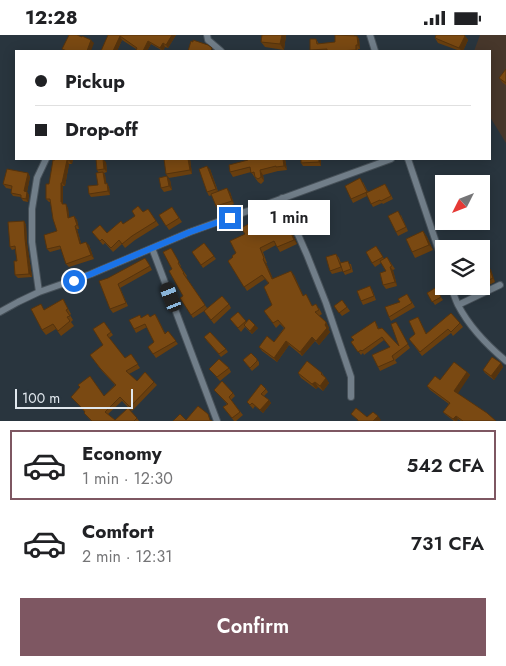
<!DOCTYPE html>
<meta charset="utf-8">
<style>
:root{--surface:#fff;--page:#f6f6f6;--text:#202124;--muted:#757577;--line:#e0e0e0;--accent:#7e5762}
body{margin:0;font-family:Jost,sans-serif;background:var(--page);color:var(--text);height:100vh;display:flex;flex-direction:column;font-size:19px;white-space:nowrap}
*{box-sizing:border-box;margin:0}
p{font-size:16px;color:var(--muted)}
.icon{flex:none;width:28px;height:28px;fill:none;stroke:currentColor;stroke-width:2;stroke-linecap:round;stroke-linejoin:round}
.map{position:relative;height:386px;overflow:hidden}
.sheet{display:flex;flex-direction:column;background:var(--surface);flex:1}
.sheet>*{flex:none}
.hud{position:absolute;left:15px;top:15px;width:476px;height:110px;border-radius:0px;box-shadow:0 2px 12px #0003;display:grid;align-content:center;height:110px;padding:0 20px;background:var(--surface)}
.needle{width:32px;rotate:228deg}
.buttons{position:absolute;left:435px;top:140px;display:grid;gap:10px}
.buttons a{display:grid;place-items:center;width:55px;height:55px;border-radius:0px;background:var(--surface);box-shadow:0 2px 12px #0003;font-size:25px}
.scale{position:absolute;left:15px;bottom:12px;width:118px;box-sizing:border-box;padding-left:5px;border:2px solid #e1e8ee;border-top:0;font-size:14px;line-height:18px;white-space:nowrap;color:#e1e8ee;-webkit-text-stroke:4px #29353e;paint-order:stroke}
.end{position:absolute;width:22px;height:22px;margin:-11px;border:6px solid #1a73e8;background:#fff;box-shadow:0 0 0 2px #fff}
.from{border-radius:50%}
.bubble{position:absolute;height:35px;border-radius:0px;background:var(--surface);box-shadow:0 2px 12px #0003;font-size:16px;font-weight:600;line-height:35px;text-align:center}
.car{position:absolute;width:15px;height:30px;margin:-15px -8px;border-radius:6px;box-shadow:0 0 4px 1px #0007;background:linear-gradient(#222 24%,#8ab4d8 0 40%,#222 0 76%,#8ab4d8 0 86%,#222 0)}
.hud b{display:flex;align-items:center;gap:18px;height:48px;font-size:19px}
.hud b+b{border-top:1px solid var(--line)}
.hud i{width:12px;height:12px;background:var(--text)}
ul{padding:9px 0 0;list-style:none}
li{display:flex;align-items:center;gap:15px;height:70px;margin:0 10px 8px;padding:0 10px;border:2px solid transparent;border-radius:0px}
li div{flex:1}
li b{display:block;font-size:19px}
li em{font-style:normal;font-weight:600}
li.selected{border-color:var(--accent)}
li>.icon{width:45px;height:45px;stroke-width:1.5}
.primary-button{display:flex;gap:10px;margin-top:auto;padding:10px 20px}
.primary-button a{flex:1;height:58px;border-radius:0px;background:var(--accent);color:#fff;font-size:20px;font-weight:600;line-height:58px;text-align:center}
.status{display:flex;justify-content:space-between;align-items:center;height:35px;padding:0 25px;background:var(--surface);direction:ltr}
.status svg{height:14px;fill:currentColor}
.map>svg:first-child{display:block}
</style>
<div class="status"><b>12:28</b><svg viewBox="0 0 49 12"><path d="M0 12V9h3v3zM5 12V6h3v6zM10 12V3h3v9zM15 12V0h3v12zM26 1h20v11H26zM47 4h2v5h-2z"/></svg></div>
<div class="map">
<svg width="506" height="386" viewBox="0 0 506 386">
<rect width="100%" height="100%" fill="#29353e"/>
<path fill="#47372b" d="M480 0H506V108L490 82V16H474Z"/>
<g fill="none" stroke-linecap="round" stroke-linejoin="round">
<g stroke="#475159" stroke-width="8">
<path id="minor" d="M207 0 208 5 221 16
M370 0 375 16
M408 124 444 231
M282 163 307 220 326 268 351 342V362
M152 213 217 386
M451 251C453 257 455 264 458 270 469 291 488 311 506 326
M39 257 32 207V174L37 143 46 124
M458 270 500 250
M0 277 18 267 39 257 91 239 190 197 391 124"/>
</g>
<use href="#minor" stroke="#717e89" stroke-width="6"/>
</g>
<path fill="#693f0f" d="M108 0H176L168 13 165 12 163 16 151 9 147 16H137L136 14 122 5 117 16H101Z
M286 0 284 15 265 12 261 7Z
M335 0H354V1H357L359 4 360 14H358V16H311L310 15 316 4 319 9 335 7Z
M465 1 468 5 463 16H460L438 8 435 3Z
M506 34V50L503 48 499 43Z
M73 124 72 129H69L65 151H63V169L68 173 69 183 74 181 77 185 79 194H77L81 208 89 210 94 224 69 232 66 229 61 214 50 217 47 214 57 196 51 167H49L46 164 49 149 55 125Z
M190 124 192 139 169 143 166 139Z
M285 124 287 135 279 136H278L263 140 264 146 261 149 258 147 251 137 233 142 230 137Z
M321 124V131H303L301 128Z
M106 127 107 137 104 138 105 140 106 148 109 152 110 160 91 162 89 159 98 150 99 138 97 135Z
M210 134 218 156 230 157 234 169 218 175 216 171 212 160 209 161 207 157Z
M28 138 30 142 27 157 29 160 28 167 23 166 21 162 13 161 11 158V154L6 153 3 149Z
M170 145 172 155 164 157 161 153Z
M363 147 368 157 387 152 393 164 383 169 382 168 373 172 367 161 353 168 351 164Z
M172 172 182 187 169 195 159 180Z
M148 174 159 190 135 205 125 213 122 209 113 217 105 208 103 210 92 197 107 198 123 189Z
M284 180 297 209 280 217 276 210 263 217 267 228H266L273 244 294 240 303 260 308 263 312 271 319 273 322 279 319 281 326 287 329 293 328 294 330 297 319 310 315 306 302 321 289 310 277 327 262 316 259 312 274 307 284 293 280 289 276 293 264 276 272 270 268 248 265 244 247 256 228 226 233 222 236 218 245 199 255 188Z
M401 180 408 196 398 201 396 197Z
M24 186 26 190 27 208 32 242 18 243 15 240 17 226 15 214 12 215 10 212Z
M423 196 427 202 433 215 415 223 412 217Z
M204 208 216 224 203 233 192 217Z
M171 213 181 231H180L187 241 186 242 207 273 229 269 231 273 214 289 204 276 193 283 180 263 183 261 172 234Z
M379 215 384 224 387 222 395 234 393 235 397 251 386 254 383 250 386 236 381 228 375 232 372 228Z
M481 218 484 221 489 232 491 235 495 247 483 253 481 251Z
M336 219 339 223 341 228 351 229 353 237 345 240 343 236 332 239 330 236Z
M148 227 152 235 120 253 128 271 113 278 110 274 108 243Z
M435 253 443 265 435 270 427 258Z
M372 254 376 265 363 270 361 266Z
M407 259 415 272 391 286 389 282 400 267Z
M63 264 71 279 70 280 73 285 71 287 74 291 61 301 56 294 46 300 42 295 45 274Z
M342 265 350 276 342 281 334 271Z
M238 277 246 287 258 293 252 299 245 292 241 297 230 284Z
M150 282H157L165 298 168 296 178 309 156 323 148 312 154 307 147 292 136 298 134 294 142 283Z
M418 282 426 298 460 288 463 292 453 301 451 298 422 321 409 304 415 299Z
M375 286 379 294 399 311 396 287 410 313 395 325 397 328 380 336 378 332 390 312 384 305 364 320 363 318 361 320 351 307Z
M104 287 113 300 109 303 125 323 131 319 140 333 129 339 137 346 154 347 157 350 132 376 122 366 108 379 115 385 137 383 139 386H91L84 378 85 377 84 376 71 362 104 361 115 350 102 336 90 320 103 310Z
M206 305 226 314 228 317 221 322Z
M251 318 259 327V330L252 336 243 325Z
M501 328 503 332 494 345 485 338 483 335Z
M229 333 231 337 220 346 209 334Z
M467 337 470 340 457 358 496 386H461L458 384 457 386H454L446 380 443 377 449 369 430 355 427 351 440 345Z
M298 338H322L329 348 323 356 318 352 316 354 301 343Z
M266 354 268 357 264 361 269 365 271 368 263 378 255 371 253 374 247 367Z
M214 355 233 358 235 361 231 365 243 380 236 386H234L223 372 227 369Z"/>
<path fill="#55330d" d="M172 0H176L168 13 166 10Z
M282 0H286L284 15 280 9Z
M120 1 122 5 117 16H113Z
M357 1 359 4 360 14 358 10Z
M465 1 468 5 463 16H462L459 13Z
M91 5 94 8 91 16H87Z
M148 6 151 9 147 16H143Z
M163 8 165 12 163 16 160 13Z
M70 124H73L72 129 69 126Z
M103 124 106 127 107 137 104 134Z
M188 124H190L192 139 190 135Z
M283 124H285L287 135 284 131Z
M319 124H321V131L319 127Z
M67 125 69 129 65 151 62 148Z
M207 131 210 134 218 158 216 154Z
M260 135 263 140 264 146 261 142Z
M103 137 105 140 107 152 105 149Z
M28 138 30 142 27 157 29 160 28 167 26 164 24 156Z
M167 141 170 145 172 155 169 151Z
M61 148 63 151V169L65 173 61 167Z
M107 148 109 152 110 160 108 156Z
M227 153 230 157 234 169 232 166Z
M66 169 68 173 70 187 68 183Z
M281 176 284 180 297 209 294 205Z
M74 181 77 185 79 194 77 190Z
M24 186 26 190 27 208 32 242 29 239 25 204Z
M75 191 77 194 82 212 80 209Z
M423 196 427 202 433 215 429 210Z
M86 207 89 210 94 224 91 220Z
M482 217 484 221 490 234 489 232 491 235 495 247 493 243Z
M263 224 266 228 275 248 272 244Z
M390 232 393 235 397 251 395 247Z
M291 236 294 240 305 265 303 261Z
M326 287 329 293 328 294 330 297 319 310 316 306 325 290Z
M255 290 258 293 252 299 250 296Z
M312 302 315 306 302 321 300 317Z
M286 306 289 310 277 327 274 323Z
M501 328 503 332 494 345 491 341Z
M467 337 470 340 457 360 454 356Z
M326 343 329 348 323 356 320 351Z
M315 347 318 352 316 354 312 349Z
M269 365 271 368 263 378 260 375Z
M378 381 381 385 380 386H373Z
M456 381 458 384 457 386H455L453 384Z"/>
<path fill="#7a4912" stroke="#55330d" d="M69 0H77L82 2V1L91 5 87 16H67L62 14Z
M108 0H172L166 10 163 8 160 13 148 6 143 16H139L136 15 137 13 120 1 113 16H101Z
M262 0H282L280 9 261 7Z
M335 0 357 1 358 10H356V15L338 16H327V14L310 15V4H316L317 9 335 7Z
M436 0H464L465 1 459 13 435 3Z
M193 5 208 10 212 13 211 16H188L191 6 193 7Z
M506 34V48L499 43Z
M56 124H70L69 126 67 125 62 148H61V167H62V169H66L68 183 74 181 77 190 75 191 80 209 86 207 91 220 66 229 60 211 47 214 44 200 57 196 53 184 50 164H46V149H49L53 125H55Z
M96 124H103L104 134 97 135Z
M164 124H188L190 135 166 139Z
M247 124H283L284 131 276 132V131L260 135 261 142 258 144 255 142 254 137 251 138 250 132 230 137 229 130 248 125Z
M301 124H319V127L301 128Z
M207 131 216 154 207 157 199 134Z
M7 134 28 138 24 156 27 157 26 164 21 163V160L11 158 12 151 3 149Z
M103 137 105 149 107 148 108 156 89 159 88 151 98 150 96 138Z
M167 141 169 151 161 153 159 143Z
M360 143 367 157 351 164 345 151Z
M385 149 391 161 381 166 380 165 371 169 366 158Z
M227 153 232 166 216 171 211 159Z
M138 171 143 177 148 174 156 186 132 201 122 209 119 205 111 213 102 204 100 206 92 197 100 190 107 198 121 186 123 189 135 181 132 176Z
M172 172 179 183 166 191 159 180Z
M281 176 294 205 277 212 274 206 260 213 264 223 263 224 272 244 291 236 303 261 306 259 312 271 316 269 319 275 315 277 326 287V288L325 290 327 293 316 306 312 302 300 317 286 306 274 323 259 312 267 301 274 307 285 293 278 285 273 288 264 276 272 270 264 252 269 248 262 240 244 252 228 226 233 222 232 221 236 218 230 206 245 199 241 193 254 186 255 188Z
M398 176 406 192 396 197 388 181Z
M24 186 25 204 29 239 15 240 14 226H17L15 211 10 212 8 187Z
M423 196 429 210 412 217 406 204Z
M204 208 214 221 201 230 192 217Z
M376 211 383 222 372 228 366 217Z
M171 213 179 227 178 228 184 238H183L205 270 191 280 180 263 183 261 169 236 172 234 163 217Z
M482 217 488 232H489L493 243 481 249V218Z
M336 219 341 232 330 236 326 222Z
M387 222 392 231 390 232 395 247 383 250 380 238 386 236 380 226Z
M145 223 150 231 118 249 126 268 110 274 99 246 108 243Z
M348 226 351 234 343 237 340 228Z
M370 251 374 261 361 266 357 256Z
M435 253 441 262 432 267 427 258Z
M407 259 412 268 389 282 385 272 400 267 398 264Z
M222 261 229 269 211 285 204 276Z
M63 264 68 274 66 275 70 281 67 282 70 286 58 296 53 289 42 295 31 274 41 269 44 275Z
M342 265 347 272 339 278 334 271Z
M238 277 246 286 238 293 230 284Z
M451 278 460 288 451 297 448 294 420 317 409 304 415 299 409 286 418 282 426 299Z
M148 279 150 282 155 279 165 299 168 296 176 306 153 319 148 312 154 307 145 289 134 294 129 285 140 280 141 283Z
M249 284 255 290 250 296 244 290Z
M375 286 378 294 382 293 399 311 391 289 396 287 408 309 392 321 394 325 378 332 372 320 390 312 382 302 362 316 361 315 358 317 351 307 354 305 351 302Z
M104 287 111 297 107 300 125 323 131 319 138 329 126 336 137 346 145 337 154 347 130 372 120 362 105 377 115 385 128 373 137 383 134 386H92L84 378 85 377 82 373 71 362 80 352 78 350 90 341 104 361 116 350 100 333 90 320 103 310 93 294Z
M210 297 226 314 219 319 204 302Z
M251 318 257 324V326L250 333 243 325Z
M492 322 501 328 491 341 483 335Z
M219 324 229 333 217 342 209 334Z
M307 326 322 338 321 339 326 343 320 351 315 347 312 349 298 338Z
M454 327 467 337 454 356 487 378 496 386H463L456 381 453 384 443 377 450 368 427 351 435 341 440 345Z
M222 346 233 358 229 362 240 377 232 383 223 372 228 369 214 355Z
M261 349 266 354 261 359 269 365 260 375 252 368 250 370 247 367Z
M198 371 208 379 210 385 212 386H173L180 379 186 385Z
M356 373 367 382 373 377 378 381 373 386H358V385L351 379Z"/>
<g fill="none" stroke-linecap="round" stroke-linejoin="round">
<path stroke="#1a73e8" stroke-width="6" d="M74 246 91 239 100 235 190 197 230 183"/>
</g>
</svg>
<div class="buttons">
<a><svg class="needle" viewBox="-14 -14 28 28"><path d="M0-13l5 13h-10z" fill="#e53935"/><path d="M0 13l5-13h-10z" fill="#757577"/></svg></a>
<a><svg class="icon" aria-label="layers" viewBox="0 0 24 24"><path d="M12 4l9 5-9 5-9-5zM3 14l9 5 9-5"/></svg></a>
</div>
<div class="scale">100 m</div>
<i class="end from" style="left:74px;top:246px"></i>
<i class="end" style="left:230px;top:183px"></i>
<div class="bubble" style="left:248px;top:165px;width:82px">1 min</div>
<i class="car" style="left:171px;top:262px;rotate:339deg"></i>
<div class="hud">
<b><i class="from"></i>Pickup</b>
<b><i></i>Drop-off</b>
</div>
</div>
<section class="sheet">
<ul>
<li class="selected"><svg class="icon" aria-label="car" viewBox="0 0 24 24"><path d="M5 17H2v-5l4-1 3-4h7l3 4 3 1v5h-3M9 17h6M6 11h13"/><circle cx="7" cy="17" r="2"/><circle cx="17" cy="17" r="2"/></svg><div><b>Economy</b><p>1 min · 12:30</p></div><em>542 CFA</em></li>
<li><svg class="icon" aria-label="car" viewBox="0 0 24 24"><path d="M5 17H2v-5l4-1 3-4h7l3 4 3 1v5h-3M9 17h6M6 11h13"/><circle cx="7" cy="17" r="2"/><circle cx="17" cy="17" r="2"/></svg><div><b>Comfort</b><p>2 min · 12:31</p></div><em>731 CFA</em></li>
</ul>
<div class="primary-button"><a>Confirm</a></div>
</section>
